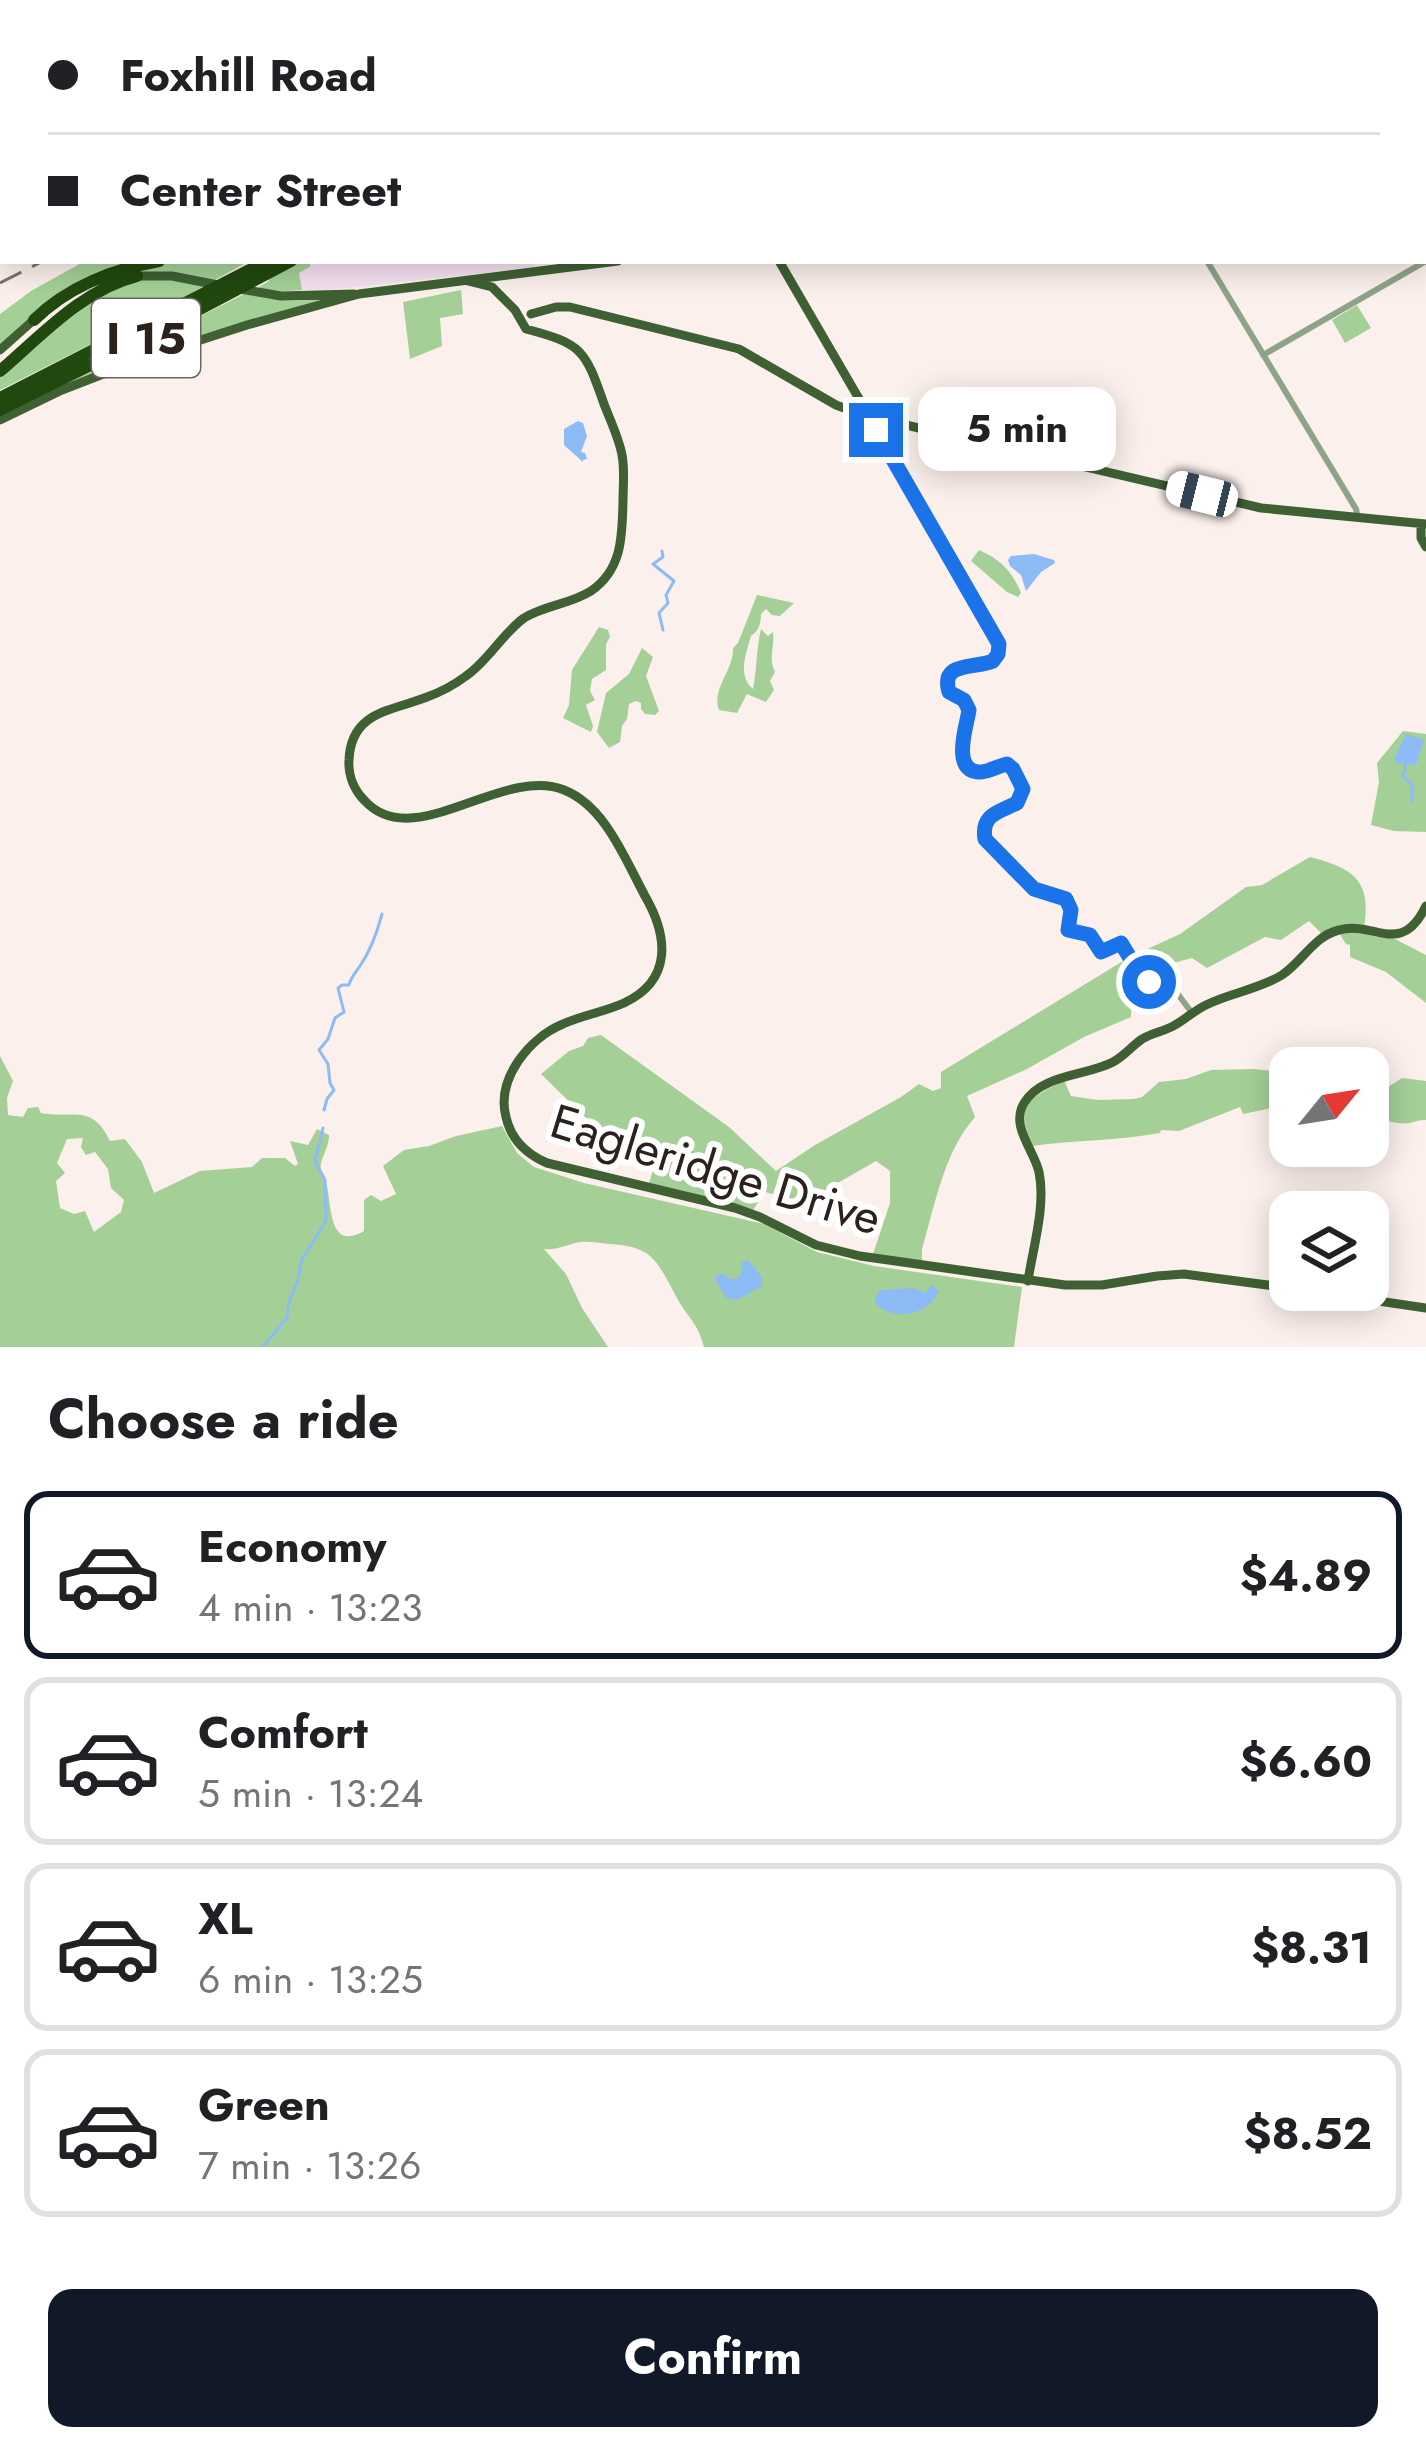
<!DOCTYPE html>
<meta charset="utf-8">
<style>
:root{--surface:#fff;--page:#f6f6f6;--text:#202124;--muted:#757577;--line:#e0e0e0;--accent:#111827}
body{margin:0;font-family:Jost,sans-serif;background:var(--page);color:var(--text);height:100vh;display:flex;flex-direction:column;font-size:45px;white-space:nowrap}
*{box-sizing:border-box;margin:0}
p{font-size:39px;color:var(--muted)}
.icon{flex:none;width:66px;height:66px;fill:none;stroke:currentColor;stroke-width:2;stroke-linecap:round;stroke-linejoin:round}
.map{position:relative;height:1347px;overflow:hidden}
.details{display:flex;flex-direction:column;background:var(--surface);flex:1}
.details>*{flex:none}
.top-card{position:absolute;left:0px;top:0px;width:1428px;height:264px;box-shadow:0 6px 30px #0003;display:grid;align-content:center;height:264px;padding:0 48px;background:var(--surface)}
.needle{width:78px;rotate:60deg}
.buttons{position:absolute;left:1269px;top:1047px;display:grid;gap:24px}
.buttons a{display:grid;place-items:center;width:120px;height:120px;border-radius:24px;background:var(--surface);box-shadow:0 6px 30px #0003;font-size:60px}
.end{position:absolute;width:54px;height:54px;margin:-27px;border:15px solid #1a73e8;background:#fff;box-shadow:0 0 0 6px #fff}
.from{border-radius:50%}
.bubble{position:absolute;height:84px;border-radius:24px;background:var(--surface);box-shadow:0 6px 30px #0003;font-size:39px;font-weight:700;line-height:84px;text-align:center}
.car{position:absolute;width:36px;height:72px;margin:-36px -18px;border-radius:15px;box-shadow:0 0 9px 3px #0007;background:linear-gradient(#fff 24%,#345 0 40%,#fff 0 76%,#345 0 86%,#fff 0)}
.top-card b{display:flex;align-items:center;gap:42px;height:114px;font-size:45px}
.top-card b+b{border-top:3px solid var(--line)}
.top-card i{width:30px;height:30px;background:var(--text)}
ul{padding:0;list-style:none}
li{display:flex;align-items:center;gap:36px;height:168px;margin:0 24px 18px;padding:0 24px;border:6px solid var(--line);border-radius:24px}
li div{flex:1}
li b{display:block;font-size:45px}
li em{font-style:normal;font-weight:700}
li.on{border-color:var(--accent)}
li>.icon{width:108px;height:108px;stroke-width:1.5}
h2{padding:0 48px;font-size:54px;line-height:144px}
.cta{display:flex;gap:24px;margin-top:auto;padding:24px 48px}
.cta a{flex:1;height:138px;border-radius:24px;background:var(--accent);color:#fff;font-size:48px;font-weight:700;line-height:138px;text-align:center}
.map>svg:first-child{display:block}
</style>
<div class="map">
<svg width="1426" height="1347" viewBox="0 0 1426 1347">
<rect width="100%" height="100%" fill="#fcf0ec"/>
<path fill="#f6e2f2" d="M179 0H529L521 3H181Z
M320 261H532L535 267 322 291 302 290 298 273Z"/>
<path fill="#a4d097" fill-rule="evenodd" d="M85 261H146L103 274 0 345V314L31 291Z
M173 261H249L181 299 0 390V375C41 339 83 289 139 280 160 276 184 279 206 279L179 273 123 275 143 267Z
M300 261H308L311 266 299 273 302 290 276 292 256 289 269 281V278Z
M461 290 463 314 440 318 442 346 410 359 403 302Z
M244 294 271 299H324L171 344 109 367 0 417Z
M1357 305 1371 328 1345 343 1332 320Z
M979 550C1000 559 1013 572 1021 593L1018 597 1007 592 971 561Z
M757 595 794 603 780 616 772 615 766 609 761 614C761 623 759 631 751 636 746 654 737 675 753 689 757 670 756 650 761 629L768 636 773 632C775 646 768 659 775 672L770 681 774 690 766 702 747 694 737 713 719 710C711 689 734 670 733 648L738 643Z
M599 627 608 630 610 637 606 644V670L592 679 590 691 595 700 586 705 593 726 591 732 563 718 569 705 572 670Z
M642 648 653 657 646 676 659 711 655 715 645 714 641 709V703L636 701 629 704 627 719 622 726 620 742 609 748 597 732 606 693 629 674Z
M1403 731 1426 734V832L1394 831 1371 825 1379 782 1377 763Z
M1310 857C1352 868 1372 879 1364 927L1322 934 1309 921 1281 940 1265 937 1207 968 1192 958 1173 963 1169 976 1154 979 1147 984 1131 1007V1017L1084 1037 1027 1069 967 1096 975 1117C944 1152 935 1205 922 1249V1261L873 1254 890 1203V1171L876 1161 805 1202 765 1192 753 1210 649 1183 654 1167 587 1119 541 1074 569 1051 583 1046 588 1038 601 1035 729 1127 776 1171 815 1145 901 1097 919 1084 933 1091 941 1088V1072L1128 958 1180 934 1246 887 1262 885Z
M1356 931 1376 937 1393 938 1426 955V1003L1386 972 1350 957V945L1346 944 1339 933Z
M0 1056 13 1081 7 1098 8 1115 23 1117 28 1108 38 1107 41 1113C74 1119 92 1103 110 1141L125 1139 142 1162 154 1193 200 1171 252 1167 262 1158H285L295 1166 298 1164 290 1141 308 1145 317 1129 329 1135C330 1148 318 1160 321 1173 321 1177 325 1179 326 1182 332 1201 327 1253 364 1231V1200L371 1195 381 1201 396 1194 383 1166 404 1150 429 1146 456 1136 502 1126 517 1153 534 1167 584 1183 764 1224 817 1252 874 1266 1022 1287 1014 1347H704C697 1321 689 1320 677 1298 657 1262 654 1246 609 1244 600 1243 589 1241 580 1242 566 1245 558 1250 544 1249L566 1274 582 1308 608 1347H0ZM83 1138 81 1147 86 1155 95 1152 108 1169 111 1188 124 1200 121 1212 94 1232 85 1211 74 1214 60 1208 56 1181 65 1173 57 1163 67 1139Z
M1254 1069 1290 1073V1109L1282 1106 1243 1114 1240 1107 1179 1131 1161 1130 1160 1133C1117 1141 1075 1140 1032 1146 1015 1103 1028 1100 1064 1080L1071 1096 1098 1100 1134 1099 1142 1097 1159 1082 1186 1079 1211 1070Z
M1402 1078 1426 1081V1120C1420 1120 1415 1121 1410 1123 1396 1125 1381 1119 1368 1114V1086L1385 1089Z"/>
<path fill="#8dbbf5" d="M578 421 583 423 587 436 581 452 585 453 587 459 583 460V462L564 445V429Z
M1034 554 1054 560 1055 563 1041 572 1026 591 1021 575 1010 566 1008 560 1011 556Z
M1406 734 1424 740 1416 765 1396 763 1394 759Z
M748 1260 762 1277V1286L737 1300 726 1298 714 1277 722 1273 730 1279H736L742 1273V1262Z
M932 1285 939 1291C928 1315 895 1322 876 1304L875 1298 881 1290 914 1288 925 1293Z"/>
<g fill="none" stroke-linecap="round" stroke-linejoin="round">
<path stroke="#8dbbf5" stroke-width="3" d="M662 551 663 557 653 564 674 581 666 595 668 603 659 613 663 630
M1406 762 1403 777 1412 785V801
M324 1110 327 1099 334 1090 330 1083 328 1064 319 1050 328 1039 335 1018 344 1012 338 988 342 985H349C351 977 356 972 360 966 371 950 377 933 382 914
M263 1347 288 1316V1305L298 1280 302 1259 326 1221 325 1180 315 1161 323 1128"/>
<path stroke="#8fa389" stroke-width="6" d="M1042 3 1047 0
M1207 261 1356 509 1358 518
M1263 355 1426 261
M870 420 999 644 998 652 993 661C974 669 940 661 949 691 957 697 968 701 969 711 970 723 949 770 979 772 987 773 998 766 1007 764L1013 769 1023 787 1019 801C1001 813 978 811 986 841L1034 889 1066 899 1071 910 1068 930 1091 935 1101 952 1116 943H1122L1145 980 1171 985 1192 1013"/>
<path stroke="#3e6032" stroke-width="9" d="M631 0 633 3
M1425 186H1426
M779 261 869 416
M133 276H172L223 286
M468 281 492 287 515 310 526 329C583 344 585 350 604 404 610 420 619 438 622 455 625 470 623 486 623 501 622 535 623 569 591 591 571 604 545 605 524 618 502 634 489 660 466 676 454 685 441 692 427 697 392 711 351 711 349 760 348 775 354 790 365 801 414 854 503 765 564 790 605 806 625 859 645 896 668 936 673 980 624 1003 604 1012 583 1015 563 1024 529 1038 496 1079 506 1117 511 1139 526 1154 547 1163L735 1208 760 1217 816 1245 860 1256 1065 1285H1102L1157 1276 1184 1274 1290 1288
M240 289 281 296 354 294
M531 314 556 307H570L739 349 836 405 863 415 1261 508 1426 524
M0 350 36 318
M0 420 62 390 142 359 247 325 359 294 618 261
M1421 524V538L1426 547
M1028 1281C1033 1247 1046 1206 1039 1172 1034 1150 1010 1126 1024 1103 1041 1074 1087 1076 1113 1062 1124 1056 1132 1046 1142 1039 1152 1033 1165 1031 1175 1025 1186 1019 1195 1010 1206 1005 1230 993 1260 989 1282 975 1303 961 1314 936 1339 930 1374 920 1401 958 1426 906
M1304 1290 1426 1308"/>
<path stroke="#21480f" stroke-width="12" d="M123 0 125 3
M138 0 140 3
M692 3 699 0
M730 3 737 0
M765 3 772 0
M34 320C67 287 114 269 159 261
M0 371C42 335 82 290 137 276
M0 398 267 261
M0 410 145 338 291 261"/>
<path stroke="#7d726e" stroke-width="3" stroke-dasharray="24 12" stroke-linecap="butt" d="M553 3 567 0
M592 3 602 0
M0 283 43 261"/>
</g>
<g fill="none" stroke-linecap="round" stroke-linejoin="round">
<path stroke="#1a73e8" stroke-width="15" d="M876 430 999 644 998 654 993 661C974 669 940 661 949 692L964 700 969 710C967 725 951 769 978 772 987 773 998 766 1007 764L1013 769 1023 789 1017 803C999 812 981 814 985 839L1034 889 1066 899 1071 910 1068 930 1090 935 1101 952 1121 943 1141 976 1149 982"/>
</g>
<g text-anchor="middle" stroke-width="12" stroke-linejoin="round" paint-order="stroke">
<rect fill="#fff" stroke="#6b6461" stroke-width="3" x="92" y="299" width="108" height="78" rx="9"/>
<g font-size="45" font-weight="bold" fill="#2b211d">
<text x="146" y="354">I 15</text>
</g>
<g font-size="48" fill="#2b211d" stroke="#fff">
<text transform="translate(716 1169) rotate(17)" y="17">Eagleridge Drive</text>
</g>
</g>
</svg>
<div class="buttons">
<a><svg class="needle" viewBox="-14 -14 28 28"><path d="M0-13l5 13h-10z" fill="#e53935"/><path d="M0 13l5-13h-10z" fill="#757577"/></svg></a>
<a><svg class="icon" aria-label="layers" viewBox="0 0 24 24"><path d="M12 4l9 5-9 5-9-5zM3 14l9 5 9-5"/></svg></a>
</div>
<i class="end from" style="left:1149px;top:982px"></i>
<i class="end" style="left:876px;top:430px"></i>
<div class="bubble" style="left:918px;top:387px;width:198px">5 min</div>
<i class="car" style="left:1202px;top:494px;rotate:284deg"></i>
<div class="top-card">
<b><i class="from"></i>Foxhill Road</b>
<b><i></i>Center Street</b>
</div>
</div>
<section class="details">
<h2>Choose a ride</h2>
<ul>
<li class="on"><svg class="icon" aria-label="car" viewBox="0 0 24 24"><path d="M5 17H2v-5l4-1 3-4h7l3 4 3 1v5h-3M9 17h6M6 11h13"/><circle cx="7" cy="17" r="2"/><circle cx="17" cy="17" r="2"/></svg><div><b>Economy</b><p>4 min · 13:23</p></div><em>$4.89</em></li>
<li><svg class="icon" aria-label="car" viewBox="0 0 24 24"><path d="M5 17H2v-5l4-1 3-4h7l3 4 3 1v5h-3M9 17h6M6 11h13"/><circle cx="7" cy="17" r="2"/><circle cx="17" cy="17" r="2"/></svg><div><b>Comfort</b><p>5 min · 13:24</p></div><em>$6.60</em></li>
<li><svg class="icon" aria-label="car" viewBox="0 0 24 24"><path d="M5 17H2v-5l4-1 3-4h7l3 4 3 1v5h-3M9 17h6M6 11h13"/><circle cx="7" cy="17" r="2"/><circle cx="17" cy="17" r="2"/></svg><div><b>XL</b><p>6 min · 13:25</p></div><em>$8.31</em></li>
<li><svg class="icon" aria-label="car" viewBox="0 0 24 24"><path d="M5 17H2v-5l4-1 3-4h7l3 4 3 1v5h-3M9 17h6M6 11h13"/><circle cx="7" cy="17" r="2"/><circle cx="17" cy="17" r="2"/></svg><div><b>Green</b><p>7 min · 13:26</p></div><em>$8.52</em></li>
</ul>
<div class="cta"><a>Confirm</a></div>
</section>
